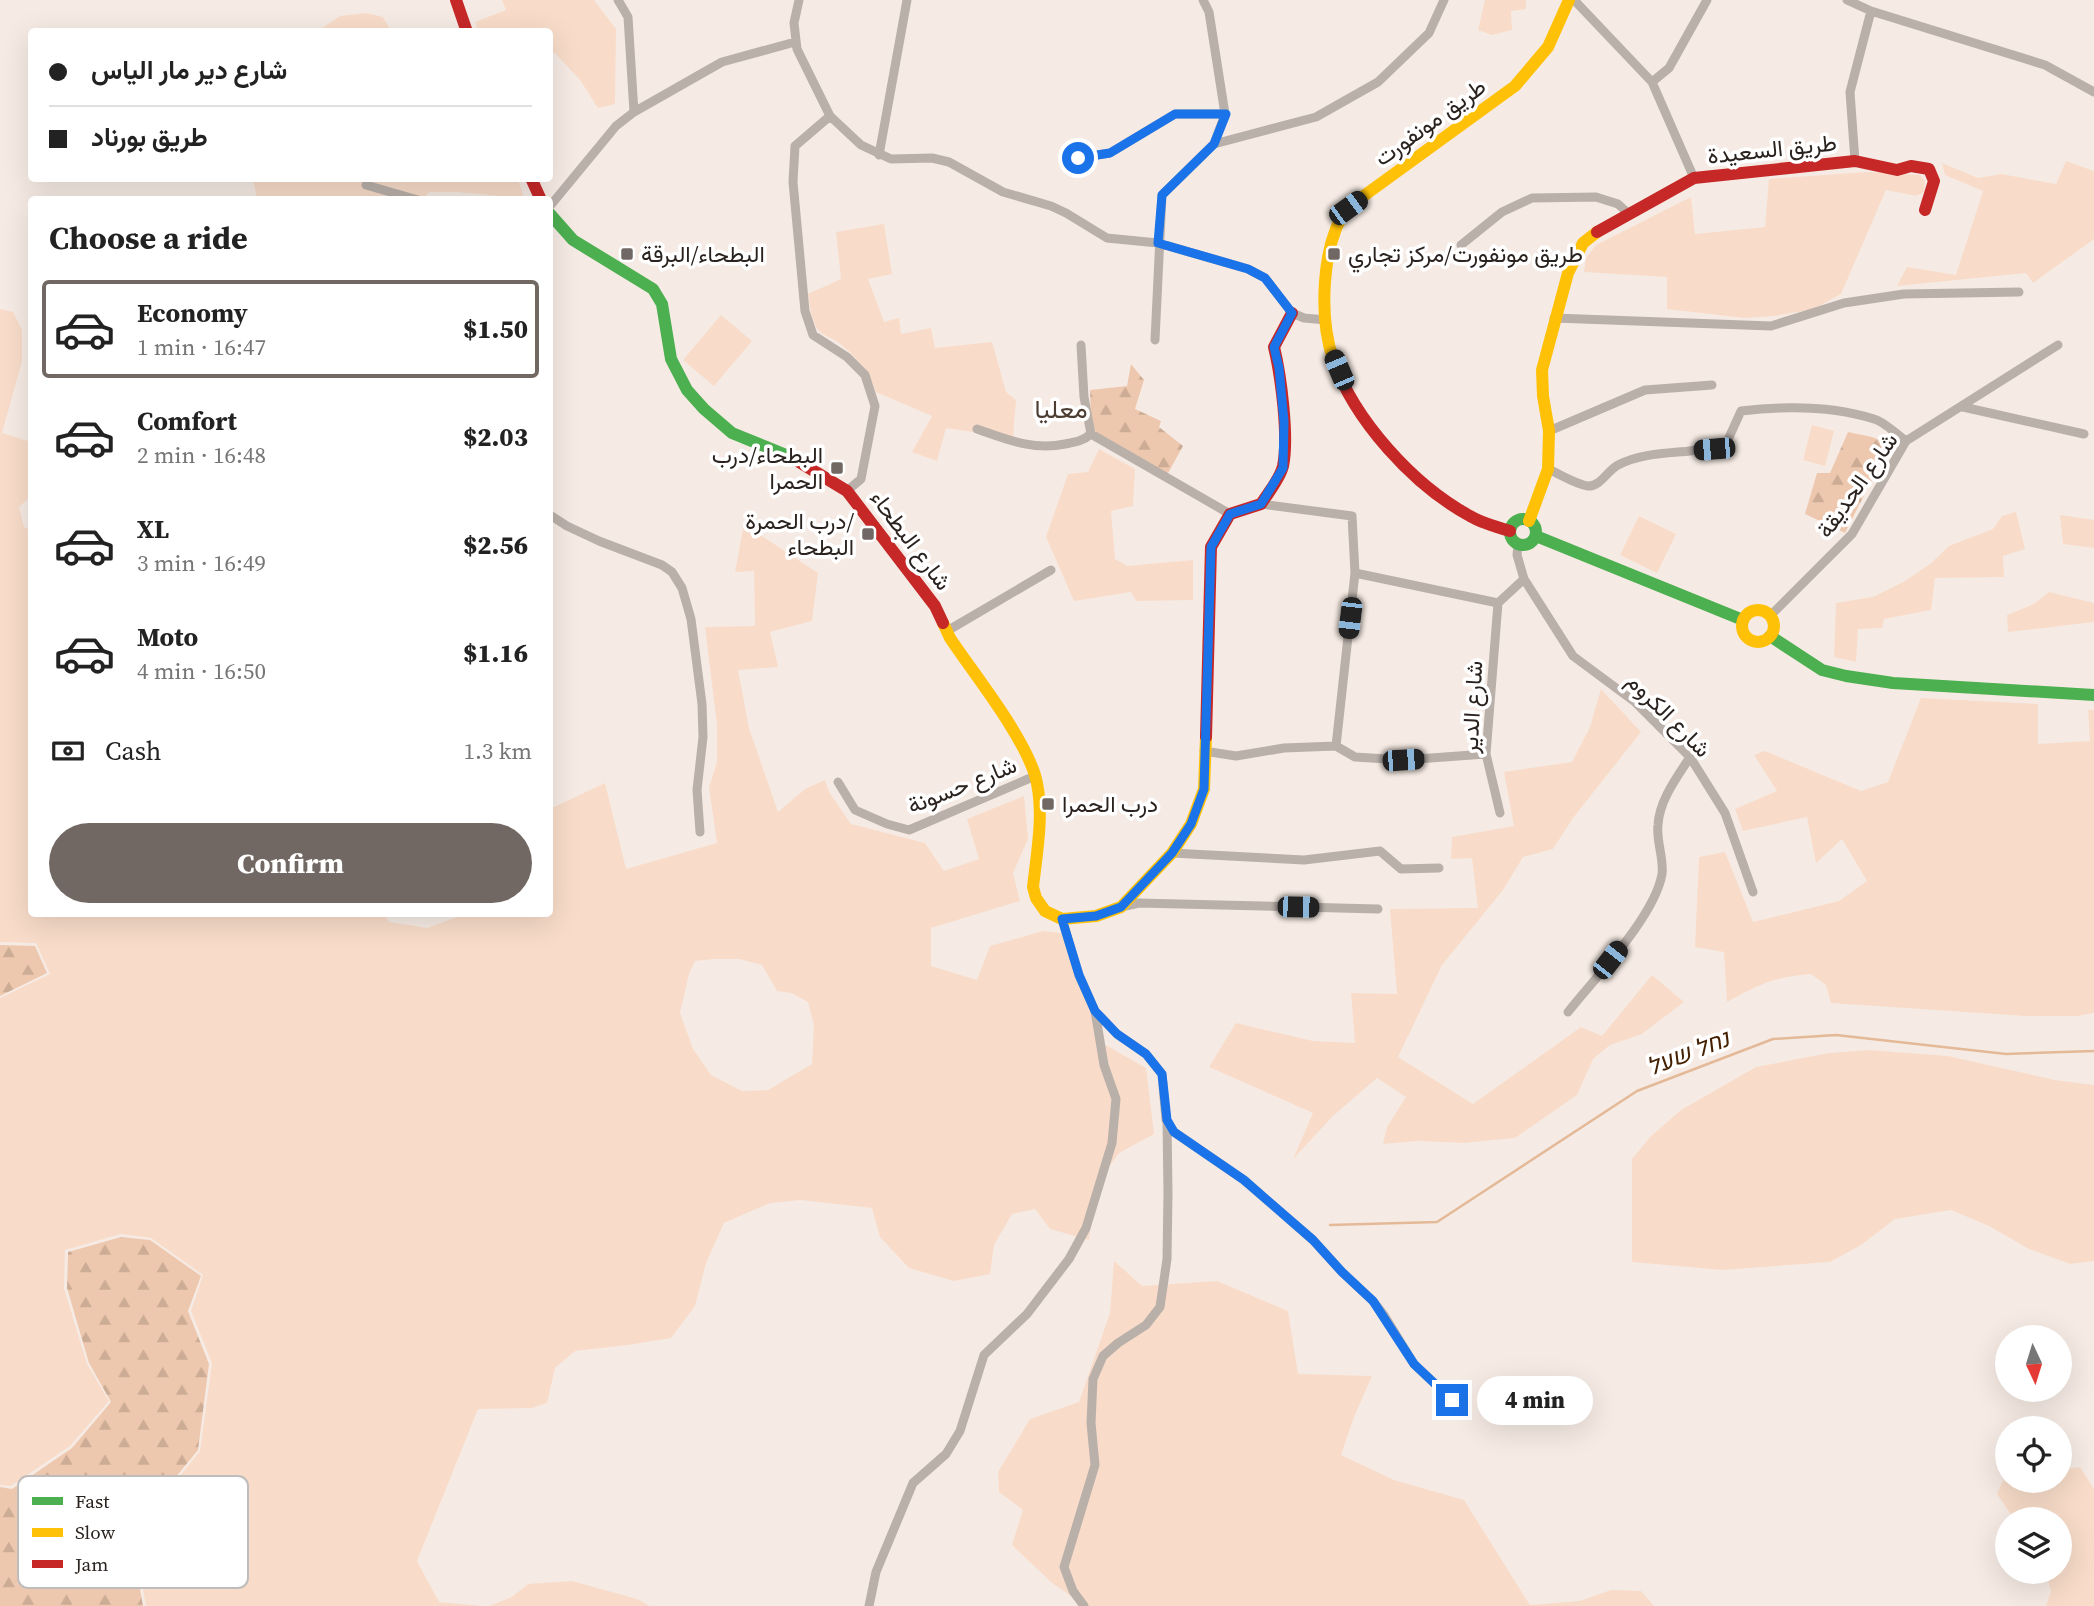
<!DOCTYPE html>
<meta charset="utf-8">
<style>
:root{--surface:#fff;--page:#f6f6f6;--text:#222;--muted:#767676;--line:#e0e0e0;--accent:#716863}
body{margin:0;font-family:"Source Serif 4",Vazirmatn,Heebo,serif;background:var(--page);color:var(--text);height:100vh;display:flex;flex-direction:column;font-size:26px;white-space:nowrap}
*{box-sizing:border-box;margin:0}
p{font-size:23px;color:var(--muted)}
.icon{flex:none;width:38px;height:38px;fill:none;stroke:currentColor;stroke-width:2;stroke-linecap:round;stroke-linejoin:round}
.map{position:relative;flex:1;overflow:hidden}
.details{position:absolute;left:28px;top:196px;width:525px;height:721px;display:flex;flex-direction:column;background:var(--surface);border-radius:7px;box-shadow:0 7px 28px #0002}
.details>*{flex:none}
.guide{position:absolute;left:28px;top:28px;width:525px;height:154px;border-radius:7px;box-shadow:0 7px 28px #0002;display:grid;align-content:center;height:154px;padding:0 21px;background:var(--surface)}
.needle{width:46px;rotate:176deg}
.fabs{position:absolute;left:1995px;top:1325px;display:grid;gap:14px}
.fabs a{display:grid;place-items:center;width:77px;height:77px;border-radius:50%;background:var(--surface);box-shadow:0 7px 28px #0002;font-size:35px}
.end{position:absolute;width:32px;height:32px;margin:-16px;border:9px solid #1a73e8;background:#fff;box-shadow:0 0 0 4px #fff}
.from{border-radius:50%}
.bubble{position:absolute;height:49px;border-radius:24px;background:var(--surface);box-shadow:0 7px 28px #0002;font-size:23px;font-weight:800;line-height:49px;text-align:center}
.car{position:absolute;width:21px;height:42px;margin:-21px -10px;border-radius:9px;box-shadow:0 0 5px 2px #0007;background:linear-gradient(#222 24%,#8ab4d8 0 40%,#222 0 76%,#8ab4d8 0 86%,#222 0)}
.guide b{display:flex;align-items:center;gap:24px;height:66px;font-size:26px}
.guide b+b{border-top:2px solid var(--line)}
.guide i{width:18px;height:18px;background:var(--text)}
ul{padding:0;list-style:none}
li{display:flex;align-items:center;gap:21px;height:98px;margin:0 14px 10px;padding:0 7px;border:4px solid transparent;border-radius:7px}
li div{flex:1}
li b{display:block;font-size:26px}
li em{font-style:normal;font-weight:800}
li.active{border-color:var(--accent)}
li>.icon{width:63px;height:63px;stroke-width:1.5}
h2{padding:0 21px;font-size:32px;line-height:84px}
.pay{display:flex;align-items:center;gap:18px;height:77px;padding:0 21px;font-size:26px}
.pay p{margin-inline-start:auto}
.primary-button{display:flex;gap:14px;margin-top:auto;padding:14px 21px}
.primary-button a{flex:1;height:80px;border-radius:42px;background:var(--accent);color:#fff;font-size:28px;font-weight:800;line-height:80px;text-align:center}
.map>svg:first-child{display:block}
</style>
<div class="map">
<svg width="2094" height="1606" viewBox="0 0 2094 1606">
<defs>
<pattern id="forest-firs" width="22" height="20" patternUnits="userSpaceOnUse" patternTransform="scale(1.75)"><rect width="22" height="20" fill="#eec8ae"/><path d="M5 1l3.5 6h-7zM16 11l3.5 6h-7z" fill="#ccac95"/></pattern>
</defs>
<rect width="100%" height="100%" fill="#f6ebe4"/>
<path fill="#f8dcc9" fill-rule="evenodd" d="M502 0H594L616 29 615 104 598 108 580 80 555 53H550V32L478 31 475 22 506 10Z
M1485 0H1526V9L1511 11 1512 30 1492 35 1478 30Z
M366 13 383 17 391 31H318L340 16Z
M2066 161 2094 171V239L2033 283 2026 273 1897 286 1907 267 1956 275 1983 191 1945 175 1942 163 1978 178 2001 174 2056 184Z
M1868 172 1920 175 1925 181 1924 192 1916 196 1886 190 1841 294 1814 309 1774 316 1744 318 1667 309V277L1584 272 1586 258 1596 245 1691 197 1695 234 1765 227 1769 179Z
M253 179H518L524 198 457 192H429L422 200 257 199Z
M884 224 892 274 868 279 884 322 899 318 901 334 931 328 935 348 992 342 1006 392 1016 400 1013 438 946 428 937 461 912 452 932 416 876 392C870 372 856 356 839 343 834 339 825 336 820 332 811 323 810 305 808 294L841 279 836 232Z
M0 309 13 312 22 330V361L2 433 31 442V496L19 507 24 527 32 531V914H384L389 922 427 928 457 917V914H550V809L605 783 626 869 717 843 709 788 717 762V725L705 627 755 626 754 571 735 572 744 524 818 573 812 621 770 632 778 667 738 670 749 728 778 812 805 789 825 780 829 792 851 824 925 843 944 871 979 859 967 819 1024 796 1028 839 1013 873 1020 901 931 928V966L977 980 990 946 1043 931 1066 934 1101 1020 1104 1044 1146 1068 1154 1134 1119 1153 1095 1186 1089 1240 1050 1229 1035 1209 1012 1214 994 1245 990 1274 954 1281 909 1268 880 1237 872 1208 801 1200 770 1203 724 1223 706 1263 695 1306 671 1338 628 1345 575 1351 555 1368 547 1403 532 1408 478 1409 417 1561 439 1602 482 1606H146L133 1534 200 1451 212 1363 191 1311 203 1275 151 1238 121 1234 65 1250 64 1288 87 1364 109 1401 70 1446 11 1486 0 1485V998L50 974 36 943 0 942ZM714 959H739L762 965 777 991 791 993 808 1002 814 1026 812 1064 768 1090 742 1091 711 1075 693 1049 680 1013 689 974 695 961Z
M721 315 752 341 714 386 683 360Z
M1812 425 1834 431 1825 466 1803 460Z
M1099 449 1135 469 1133 506 1111 511 1115 559 1127 566 1193 560V600L1136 601 1131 592 1074 601 1046 537 1068 474 1088 472Z
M2016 512 2025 549 2003 556 2004 577 1935 578 1931 610 1884 619 1882 628 1858 629 1856 662 1834 657 1836 603 1873 597 1905 581 1930 564 1949 546 1993 529 2002 516Z
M2060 515 2094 520V548L2063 544Z
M1639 516 1676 534 1657 573 1620 555Z
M2049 592 2094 603V622L2008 632 2007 615 2034 604Z
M1601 689 1641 732 1573 818 1553 849 1523 857 1503 890 1442 965 1398 1057 1473 1104 1581 1027 1602 1036 1652 975 1684 1002 1642 1034 1610 1045 1593 1059 1577 1095 1515 1138 1464 1143 1418 1141 1383 1144 1387 1127 1406 1097 1377 1078 1333 1116 1293 1159 1313 1113 1209 1067 1236 1023 1313 1041 1355 1043 1351 993 1397 994 1390 909 1478 908 1472 858 1451 859 1452 837 1514 826 1504 772 1572 762 1590 727Z
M1921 698 2038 704V744L2090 741 2088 710H2094V1013L2077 1016H2025L1831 1003 1826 985 1811 974C1773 977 1760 984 1727 1002L1724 952 1695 947 1699 857 1725 852 1753 922 1839 901 1867 881 1842 839 1816 863 1807 817 1743 831 1735 809 1777 791 1754 755 1765 751 1861 791 1888 782Z
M1869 1050 1948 1056 2055 1080 2094 1085V1261L2070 1264 2029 1249 1989 1226 1951 1210 1895 1219 1861 1245 1830 1262 1722 1270 1632 1262V1159L1650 1137 1681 1110 1756 1067 1829 1053Z
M1114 1261 1142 1286 1217 1281 1288 1311 1298 1374 1372 1376 1354 1417 1341 1455 1394 1480 1464 1500 1530 1605 1580 1601 1611 1590 1641 1591 1654 1606H1086L1052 1583 1012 1545 1023 1510 999 1492 998 1472 1030 1419 1079 1402 1110 1313Z
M2080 1467 2094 1489V1606H2046L2051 1591 2046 1572H2060V1519H2014L1997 1494 2003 1481 2060 1480V1470Z
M572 1581 637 1599 650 1606H489L512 1597 528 1584Z"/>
<path fill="url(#forest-firs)" d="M1131 364 1144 380 1135 409 1161 421 1159 427 1183 446 1167 475 1096 433 1091 420 1090 390 1127 386Z
M1848 432 1872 437 1893 446 1884 456 1845 533 1805 514 1817 473H1830Z
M0 945 35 946 47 973 0 996Z
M121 1237 150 1240 201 1276 188 1311 209 1364 198 1450 130 1533 143 1606H0V1487L12 1489 72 1448 111 1402 89 1363 67 1288 68 1252Z"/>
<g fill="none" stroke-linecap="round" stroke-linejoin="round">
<path stroke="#e4b998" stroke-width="2.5" d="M1330 1225 1437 1222 1637 1091 1773 1039 1836 1035 2006 1054 2094 1051"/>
<path stroke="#bab0aa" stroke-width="9" d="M618 0 628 17 634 112
M799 0 794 23 797 49 830 116 861 145 891 159 932 158 949 162 1003 192 1051 206 1066 213 1107 238 1158 243 1248 269 1265 278 1292 313 1304 318 1326 320
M1203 0 1209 12 1225 114 1214 144
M1574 0 1652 82 1694 178
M1847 0 1871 11 2045 65 2094 92
M1652 82 1669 68 1707 0
M830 116 795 146 793 182 805 311 813 335 847 357 865 375 875 406 861 479 847 491
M879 155 907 0
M1078 158 1110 153 1175 114H1225
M1855 161 1850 92 1871 11
M366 185 418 200
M550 206 616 126 634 112 722 62 795 42
M1461 245 1502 212 1532 198 1596 197 1618 204 1629 214
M1554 318 1771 326 1844 303 1904 294 2019 292
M1155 340 1162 195 1214 144 1316 117 1378 82 1429 33 1444 0
M1081 345 1084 397 1091 434 1230 514
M1963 407 2084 434
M977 429C1006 439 1033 451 1065 444 1075 442 1083 441 1091 434
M1549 431 1645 390 1712 385
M1548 469C1560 474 1575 484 1588 486 1600 487 1608 470 1618 465 1651 448 1692 456 1726 444L1741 411C1783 406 1833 406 1874 419 1885 422 1896 434 1906 441
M1261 504 1352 516 1355 573 1336 746
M550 515 567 526 599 541 662 565 672 572 682 588 691 619 702 704 703 737 697 790 700 832
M1518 545 1517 555 1524 579 1573 656 1635 702 1690 757 1725 813 1753 892
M1355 573 1498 603
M1770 616 1852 534 1906 441 2058 345
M947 631 1051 570
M1204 751 1236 756 1284 748 1336 746 1355 757 1403 760 1486 754
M838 782 855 810 887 824 909 830 1035 776
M1500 813 1486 754 1498 603 1524 579
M1172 853 1304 860 1380 851 1401 869 1439 868
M1121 907 1139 903 1378 909
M1062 919 1079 975 1095 1011 1117 1034 1146 1054 1162 1074 1166 1120 1174 1132 1244 1180 1313 1240 1342 1272 1373 1301 1384 1315 1414 1364 1452 1400
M1568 1012C1595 978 1655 916 1662 874 1664 858 1656 841 1658 825 1659 801 1677 777 1690 757
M869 1606 876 1572 913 1483 946 1454 960 1431 984 1355 1027 1314 1069 1259 1086 1228 1112 1143 1116 1099 1104 1065 1095 1011
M1084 1606 1073 1591 1064 1567 1095 1465 1091 1423 1093 1379 1103 1356 1118 1343 1146 1325 1160 1307 1167 1259 1168 1193 1167 1122"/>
<path stroke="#4caf50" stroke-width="12" d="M550 214 573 240 653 289 662 304 671 359 687 390 704 409 732 433 791 457
M1510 532a13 13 0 1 1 26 0a13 13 0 1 1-26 0Z
M1536 536 1743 620
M1770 636 1822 670 1846 676 1893 683 2094 695"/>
<path stroke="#ffc107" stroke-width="12" d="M1333 359C1319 317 1321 245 1347 208L1515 86 1548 47 1569 0
M1529 521 1548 469 1549 431 1543 396 1542 370 1568 273 1583 243 1597 232
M1742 626a16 16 0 1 1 32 0a16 16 0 1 1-32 0Z
M943 623 950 638C976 677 1021 732 1035 775 1045 810 1037 851 1033 887L1036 898 1045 911 1062 919 1096 916 1121 907 1172 853 1191 824 1204 789 1206 737"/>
<path stroke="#c62828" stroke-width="12" d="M456 0 467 32
M531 178 541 200
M1597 232 1694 178 1855 161 1897 170 1911 166 1929 169 1934 181 1925 210
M1333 359C1354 420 1413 485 1470 516 1482 523 1496 527 1510 531
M791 457 847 491 935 606 943 623
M1206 737 1211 547 1230 514 1261 504C1268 493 1280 479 1283 466 1289 437 1281 376 1274 347L1292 313"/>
</g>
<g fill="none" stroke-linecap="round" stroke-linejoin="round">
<path stroke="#1a73e8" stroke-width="9" d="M1078 158 1110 153 1175 114H1226L1214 144 1162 195 1158 243 1248 269 1265 278 1292 313 1274 347 1279 368 1284 422 1283 468 1261 504 1230 514 1211 547 1204 789 1191 824 1172 853 1121 907 1096 916 1062 919 1079 975 1095 1011 1117 1034 1146 1054 1162 1074 1167 1120 1174 1132 1244 1180 1313 1240 1342 1272 1373 1301 1414 1364 1452 1400"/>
</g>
<g fill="#716863" stroke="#fff" stroke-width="2.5">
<rect x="620" y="247" width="14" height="14" rx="3.5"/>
<rect x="1327" y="247" width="14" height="14" rx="3.5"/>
<rect x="830" y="461" width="14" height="14" rx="3.5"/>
<rect x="861" y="527" width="14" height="14" rx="3.5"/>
<rect x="1041" y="797" width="14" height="14" rx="3.5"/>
</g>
<g text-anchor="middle" stroke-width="7" stroke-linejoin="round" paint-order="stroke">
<g font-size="23" fill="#29221e" stroke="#fff">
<text transform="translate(1430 122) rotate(-36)" y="8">طريق مونفورت</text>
<text transform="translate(1772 149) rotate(-6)" y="8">طريق السعيدة</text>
<text transform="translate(1857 485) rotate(-55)" y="8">شارع الحديقة</text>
<text transform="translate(911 540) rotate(53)" y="8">شارع البطحاء</text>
<text transform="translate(1472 707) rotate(-87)" y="8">شارع الدير</text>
<text transform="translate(1669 715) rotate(45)" y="8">شارع الكروم</text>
<text transform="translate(962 785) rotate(-22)" y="8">شارع حسونة</text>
</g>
<g font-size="23" fill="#29221e" stroke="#fff" text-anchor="start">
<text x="641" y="262">البطحاء/البرقة</text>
<text x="1348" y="262">طريق مونفورت/مركز تجاري</text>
<text x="823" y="463" text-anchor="end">البطحاء/درب<tspan x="823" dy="26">الحمرا</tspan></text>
<text x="854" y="529" text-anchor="end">درب الحمرة/<tspan x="854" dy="26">البطحاء</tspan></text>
<text x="1062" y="812">درب الحمرا</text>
</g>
<g font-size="24" font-style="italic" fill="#452000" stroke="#fff">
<text transform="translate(1688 1053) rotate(-21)" y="8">נחל שעל</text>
</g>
<g font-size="26" fill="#4c3d32" stroke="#fff">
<text x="1061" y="418">معليا</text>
</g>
</g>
<rect x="18" y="1476" width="230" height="112" rx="10" fill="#fff" stroke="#bfbdbc" stroke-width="2"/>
<rect x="32" y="1497" width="31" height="8" fill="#4caf50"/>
<rect x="32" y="1528" width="31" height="9" fill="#ffc107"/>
<rect x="32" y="1560" width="31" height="8" fill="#c62828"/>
<g font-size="19" fill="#29221e">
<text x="75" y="1508">Fast</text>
<text x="75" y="1539">Slow</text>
<text x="75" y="1571">Jam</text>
</g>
</svg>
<div class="fabs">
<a><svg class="needle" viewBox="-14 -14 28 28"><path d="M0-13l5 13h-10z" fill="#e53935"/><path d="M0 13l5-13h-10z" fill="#767676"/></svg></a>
<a><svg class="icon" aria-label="locate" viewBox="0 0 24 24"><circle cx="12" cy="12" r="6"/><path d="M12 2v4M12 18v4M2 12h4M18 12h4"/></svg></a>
<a><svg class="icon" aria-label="layers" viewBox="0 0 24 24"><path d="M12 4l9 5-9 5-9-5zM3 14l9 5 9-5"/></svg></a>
</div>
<i class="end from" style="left:1078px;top:158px"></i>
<i class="end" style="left:1452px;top:1400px"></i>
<div class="bubble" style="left:1477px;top:1376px;width:116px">4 min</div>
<i class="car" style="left:1348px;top:208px;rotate:54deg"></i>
<i class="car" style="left:1339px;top:370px;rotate:337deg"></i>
<i class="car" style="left:1714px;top:449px;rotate:265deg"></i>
<i class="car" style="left:1350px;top:618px;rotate:187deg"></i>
<i class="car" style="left:1403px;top:760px;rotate:86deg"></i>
<i class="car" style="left:1298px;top:907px;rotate:91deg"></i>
<i class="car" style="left:1610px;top:960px;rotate:38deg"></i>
<div class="guide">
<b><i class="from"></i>شارع دير مار الياس</b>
<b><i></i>طريق بورناد</b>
</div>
<section class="details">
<h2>Choose a ride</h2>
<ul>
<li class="active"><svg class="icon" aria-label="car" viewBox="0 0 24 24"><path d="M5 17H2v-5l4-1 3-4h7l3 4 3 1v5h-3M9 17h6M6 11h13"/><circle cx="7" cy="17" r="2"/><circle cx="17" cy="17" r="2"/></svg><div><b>Economy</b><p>1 min · 16:47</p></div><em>$1.50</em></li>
<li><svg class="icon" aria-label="car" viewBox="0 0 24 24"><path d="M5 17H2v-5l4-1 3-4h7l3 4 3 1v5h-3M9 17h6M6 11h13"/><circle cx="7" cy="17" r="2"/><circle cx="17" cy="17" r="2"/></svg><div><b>Comfort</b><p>2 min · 16:48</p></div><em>$2.03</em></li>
<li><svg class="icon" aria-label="car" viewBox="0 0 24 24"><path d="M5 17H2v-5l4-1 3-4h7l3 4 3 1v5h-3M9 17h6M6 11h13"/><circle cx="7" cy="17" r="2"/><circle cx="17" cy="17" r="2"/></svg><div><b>XL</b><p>3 min · 16:49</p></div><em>$2.56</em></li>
<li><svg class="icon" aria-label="car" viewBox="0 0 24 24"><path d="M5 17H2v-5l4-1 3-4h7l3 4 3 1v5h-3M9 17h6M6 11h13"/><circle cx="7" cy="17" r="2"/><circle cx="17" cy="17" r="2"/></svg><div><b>Moto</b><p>4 min · 16:50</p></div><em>$1.16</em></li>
</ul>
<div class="pay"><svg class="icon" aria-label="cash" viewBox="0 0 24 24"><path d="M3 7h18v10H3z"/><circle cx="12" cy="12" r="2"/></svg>Cash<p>1.3 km</p></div>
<div class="primary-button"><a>Confirm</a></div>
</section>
</div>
